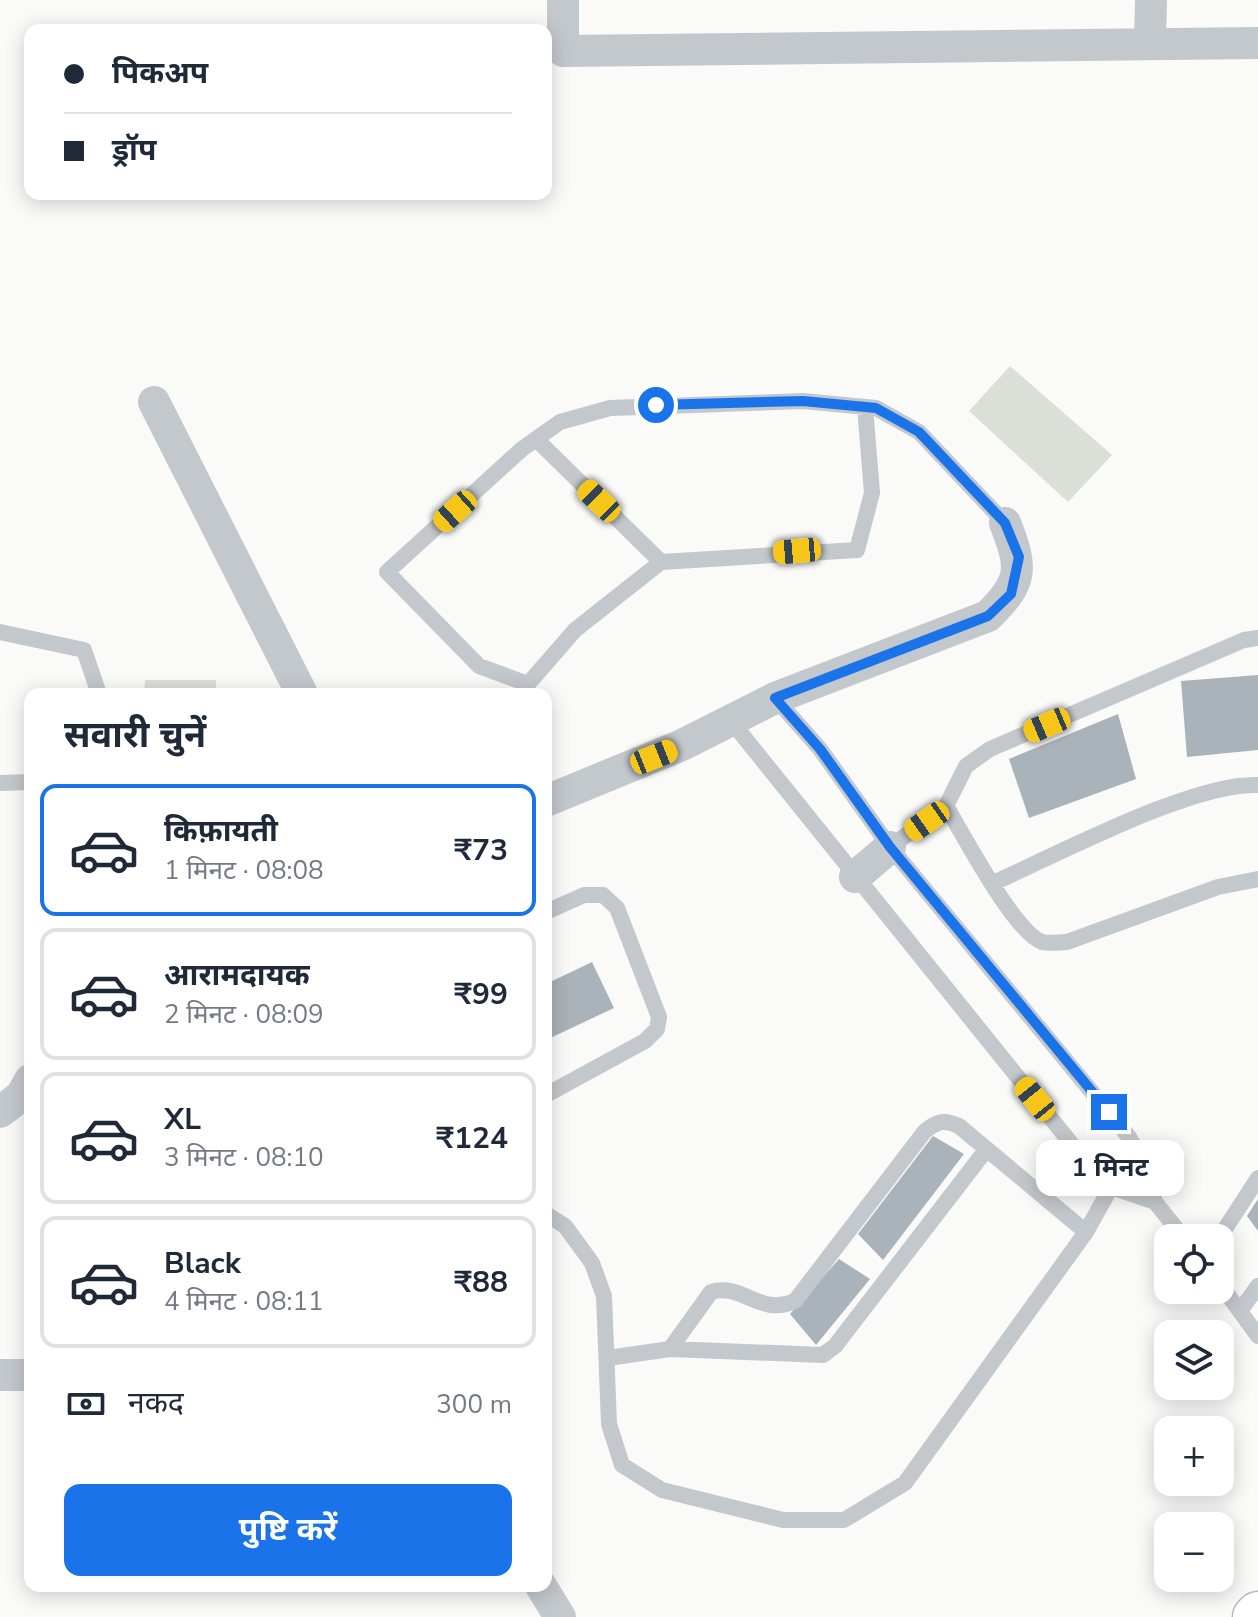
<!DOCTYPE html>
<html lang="hi">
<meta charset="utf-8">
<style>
:root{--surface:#fff;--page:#f2f2f3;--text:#1f2937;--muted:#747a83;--line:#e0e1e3;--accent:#1a73e8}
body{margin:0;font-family:"Nunito Sans","Noto Sans Devanagari",sans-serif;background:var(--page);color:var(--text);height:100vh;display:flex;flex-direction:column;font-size:30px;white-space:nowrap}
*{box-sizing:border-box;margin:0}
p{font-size:26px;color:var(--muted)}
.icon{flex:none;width:44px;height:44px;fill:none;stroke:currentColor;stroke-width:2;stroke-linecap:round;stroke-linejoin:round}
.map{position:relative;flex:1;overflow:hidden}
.drawer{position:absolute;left:24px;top:688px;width:528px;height:904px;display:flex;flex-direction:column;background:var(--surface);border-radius:16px;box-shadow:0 4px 20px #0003}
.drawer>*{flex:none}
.guide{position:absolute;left:24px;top:24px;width:528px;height:176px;border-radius:16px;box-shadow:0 4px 20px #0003;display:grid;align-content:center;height:176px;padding:0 40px;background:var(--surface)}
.buttons{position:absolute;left:1154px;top:1224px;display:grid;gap:16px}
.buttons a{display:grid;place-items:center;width:80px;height:80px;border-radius:16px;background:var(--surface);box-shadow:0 4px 20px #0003;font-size:40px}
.end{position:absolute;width:36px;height:36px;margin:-18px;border:10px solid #1a73e8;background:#fff;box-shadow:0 0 0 4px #fff}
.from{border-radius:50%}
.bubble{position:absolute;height:56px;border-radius:16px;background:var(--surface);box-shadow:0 4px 20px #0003;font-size:26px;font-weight:700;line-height:56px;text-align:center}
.car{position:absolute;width:24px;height:48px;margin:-24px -12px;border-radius:10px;box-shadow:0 0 6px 2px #0007;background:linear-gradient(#f5c518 24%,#345 0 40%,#f5c518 0 76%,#345 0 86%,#f5c518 0)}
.guide b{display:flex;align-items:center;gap:28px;height:76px;font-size:30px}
.guide b+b{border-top:2px solid var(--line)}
.guide i{width:20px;height:20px;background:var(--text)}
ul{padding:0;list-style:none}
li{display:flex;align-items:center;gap:24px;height:132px;margin:0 16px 12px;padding:0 24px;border:4px solid var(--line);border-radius:16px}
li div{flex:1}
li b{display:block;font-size:30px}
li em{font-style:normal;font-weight:700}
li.current{border-color:var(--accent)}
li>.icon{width:72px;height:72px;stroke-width:1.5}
h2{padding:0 40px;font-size:36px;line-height:96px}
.pay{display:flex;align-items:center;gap:20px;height:88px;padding:0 40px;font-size:30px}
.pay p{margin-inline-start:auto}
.cta{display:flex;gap:16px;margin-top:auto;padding:16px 40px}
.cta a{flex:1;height:92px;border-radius:16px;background:var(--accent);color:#fff;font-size:32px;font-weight:700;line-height:92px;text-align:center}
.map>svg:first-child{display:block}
</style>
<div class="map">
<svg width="1258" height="1617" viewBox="0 0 1258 1617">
<rect width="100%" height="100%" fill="#fafaf8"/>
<path fill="#dadfd7" d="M1010 366 1112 455 1068 502 969 411Z
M145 680H216V694H144Z"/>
<path fill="#aab3b9" d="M1258 675V750L1187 757 1181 681Z
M1118 714 1136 779 1029 818 1009 759Z
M592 962 614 1008 546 1040V984Z
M933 1136 964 1154 883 1260 858 1234Z
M1258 1199V1231L1247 1216Z
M839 1259 870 1279 816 1345 790 1314Z"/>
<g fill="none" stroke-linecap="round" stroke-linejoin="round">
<g stroke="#b3babf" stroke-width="47">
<path id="secondary" d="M1255 1617 1258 1614"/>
</g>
<path stroke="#c3c8cc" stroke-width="16" d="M865 407 872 493 857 550 661 562 575 630 528 684 479 666 387 572 522 449 560 422 610 408 803 401 876 408 919 432 1005 523
M536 439 661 562
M0 632 84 650 99 694
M775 698 820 749 890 847 1129 1137 1143 1161 1155 1202 1184 1238
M731 721 1095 1173 1111 1187 1155 1202
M0 783 30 782
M946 806C963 834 1014 932 1042 942 1049 944 1059 942 1067 942L1218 887 1258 879
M890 847 946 806 966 766 990 749 1244 640 1258 638
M993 883C1057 855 1193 782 1258 785
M546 912 584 895H603L617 908 659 1017 657 1029 645 1041 546 1095
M546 1214 565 1226 592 1263 604 1296 609 1424 622 1465 662 1490 783 1520H844L905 1483 1086 1232 1111 1187
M1219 1238 1258 1178
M1220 1284 1258 1336
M1240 1311 1258 1286
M670 1349 711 1292C742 1282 760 1317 795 1301L925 1131C938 1121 944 1119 959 1126L1086 1232
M608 1358 670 1349 823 1355 835 1346 986 1150"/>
<path stroke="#c3c8cc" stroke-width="32" d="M563 0V51L1258 43
M1150 44 1151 0
M154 402 302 694
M546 801 682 745 775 698 988 616C1023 582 1023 568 1005 523
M855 877 890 847
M0 1112 21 1096 30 1080
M0 1375H30
M541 1586 560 1617"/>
<use href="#secondary" stroke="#fff" stroke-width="44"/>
</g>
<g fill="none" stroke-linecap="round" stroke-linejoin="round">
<path stroke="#1a73e8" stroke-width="10" d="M656 405 803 401 876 408 919 432 1005 523 1019 557 1011 594 988 616 775 698 820 749 890 847 1109 1112"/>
</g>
</svg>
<div class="buttons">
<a><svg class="icon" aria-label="locate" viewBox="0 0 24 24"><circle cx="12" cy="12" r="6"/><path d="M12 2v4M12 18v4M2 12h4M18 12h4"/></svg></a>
<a><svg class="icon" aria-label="layers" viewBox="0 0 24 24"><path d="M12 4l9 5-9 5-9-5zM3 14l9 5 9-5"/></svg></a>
<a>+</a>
<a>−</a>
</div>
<i class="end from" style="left:656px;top:405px"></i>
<i class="end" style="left:1109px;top:1112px"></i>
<div class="bubble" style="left:1036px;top:1140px;width:148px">1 मिनट</div>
<i class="car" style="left:599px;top:501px;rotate:314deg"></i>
<i class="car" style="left:455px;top:511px;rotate:228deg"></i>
<i class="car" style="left:797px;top:551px;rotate:265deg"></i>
<i class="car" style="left:1047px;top:725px;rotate:247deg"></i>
<i class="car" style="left:654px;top:757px;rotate:68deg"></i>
<i class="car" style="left:927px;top:821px;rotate:235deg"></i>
<i class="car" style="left:1035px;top:1099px;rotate:321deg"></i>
<div class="guide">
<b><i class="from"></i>पिकअप</b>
<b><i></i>ड्रॉप</b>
</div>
<section class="drawer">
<h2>सवारी चुनें</h2>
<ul>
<li class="current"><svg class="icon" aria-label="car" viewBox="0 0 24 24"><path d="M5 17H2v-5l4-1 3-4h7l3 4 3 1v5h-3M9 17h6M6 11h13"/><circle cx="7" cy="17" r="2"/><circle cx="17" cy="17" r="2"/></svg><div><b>किफ़ायती</b><p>1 मिनट · 08:08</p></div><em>₹73</em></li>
<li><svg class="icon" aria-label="car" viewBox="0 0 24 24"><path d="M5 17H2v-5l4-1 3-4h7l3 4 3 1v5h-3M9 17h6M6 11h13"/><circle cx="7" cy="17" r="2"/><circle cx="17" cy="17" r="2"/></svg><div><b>आरामदायक</b><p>2 मिनट · 08:09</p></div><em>₹99</em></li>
<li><svg class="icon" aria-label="car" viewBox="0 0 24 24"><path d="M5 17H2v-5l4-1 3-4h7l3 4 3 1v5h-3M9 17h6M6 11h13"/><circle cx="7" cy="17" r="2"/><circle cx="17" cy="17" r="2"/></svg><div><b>XL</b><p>3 मिनट · 08:10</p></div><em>₹124</em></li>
<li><svg class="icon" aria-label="car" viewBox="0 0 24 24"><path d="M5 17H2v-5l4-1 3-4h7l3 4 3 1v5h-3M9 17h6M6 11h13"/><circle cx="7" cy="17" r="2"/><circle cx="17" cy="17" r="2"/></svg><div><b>Black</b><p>4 मिनट · 08:11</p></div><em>₹88</em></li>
</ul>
<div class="pay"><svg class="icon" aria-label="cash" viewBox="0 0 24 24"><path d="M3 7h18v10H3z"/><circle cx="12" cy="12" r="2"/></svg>नकद<p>300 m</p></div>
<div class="cta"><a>पुष्टि करें</a></div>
</section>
</div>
